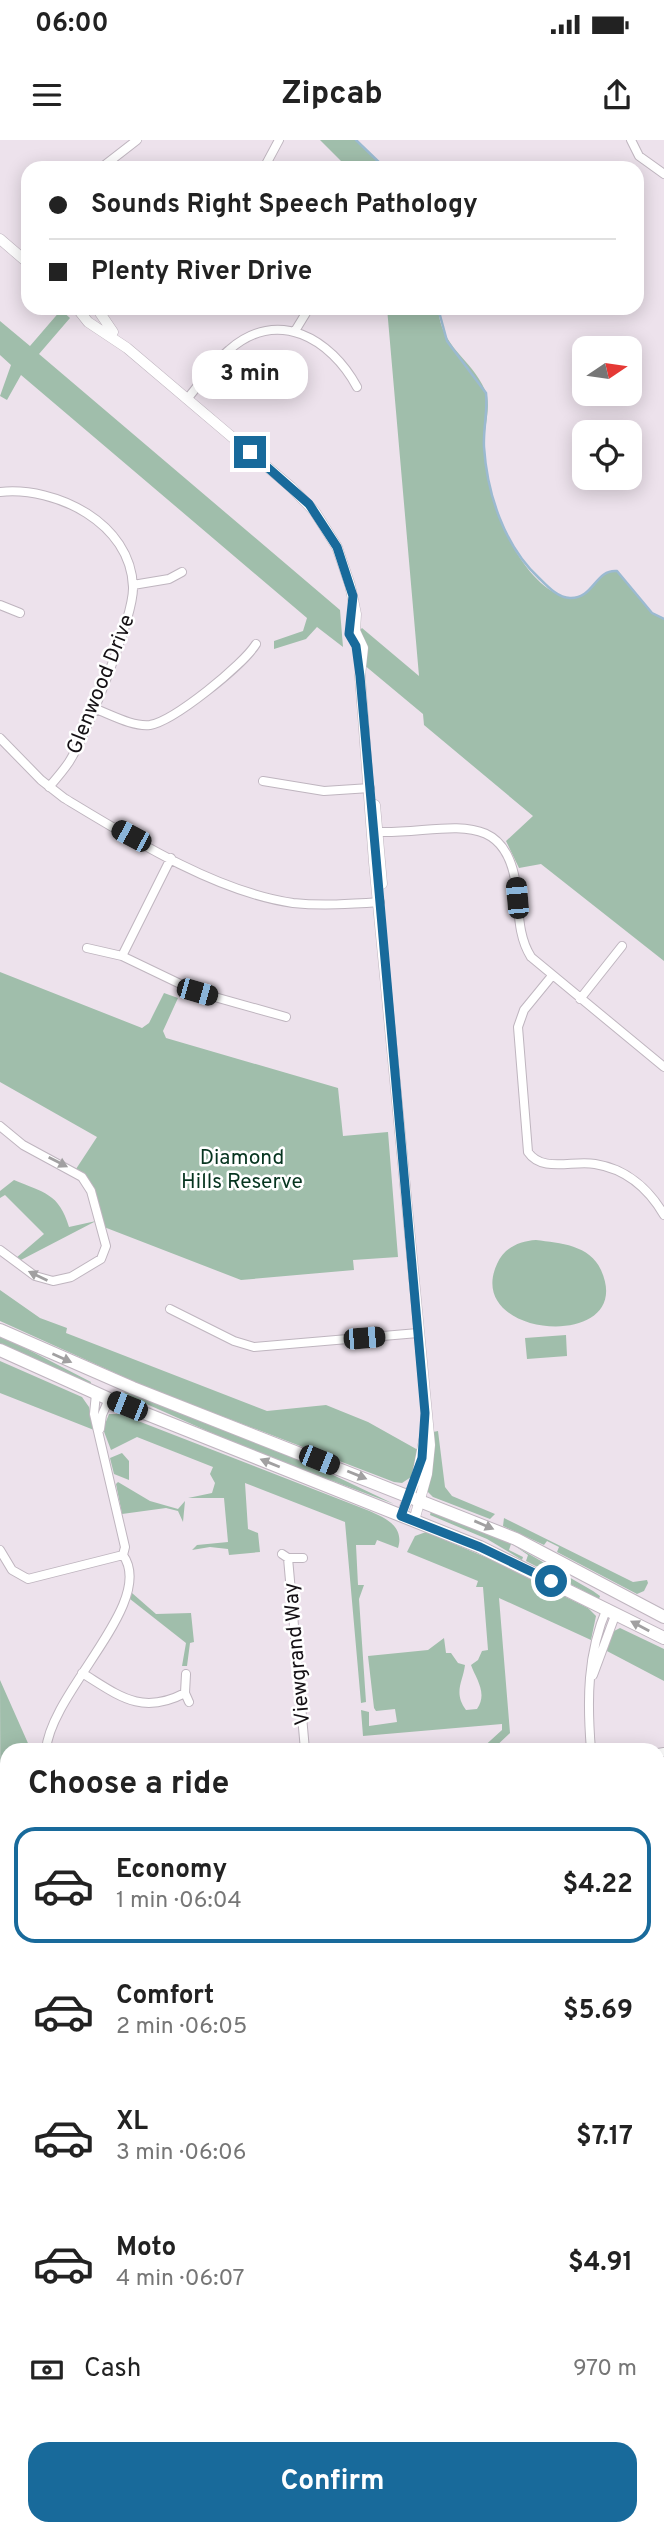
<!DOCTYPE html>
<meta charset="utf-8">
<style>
:root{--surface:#fff;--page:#f2f2f2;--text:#222;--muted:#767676;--line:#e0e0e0;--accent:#186a9b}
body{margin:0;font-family:Overpass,sans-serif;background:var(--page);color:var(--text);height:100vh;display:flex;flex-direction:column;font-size:26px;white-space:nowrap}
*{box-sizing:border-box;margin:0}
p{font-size:23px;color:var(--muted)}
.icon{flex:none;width:38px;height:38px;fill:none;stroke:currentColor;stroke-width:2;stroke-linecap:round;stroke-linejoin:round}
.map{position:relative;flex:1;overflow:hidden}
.sheet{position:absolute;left:0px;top:1603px;width:665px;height:793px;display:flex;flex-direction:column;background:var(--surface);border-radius:21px 21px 0 0;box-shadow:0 4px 18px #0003}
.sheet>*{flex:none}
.top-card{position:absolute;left:21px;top:21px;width:623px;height:154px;border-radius:21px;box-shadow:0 4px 18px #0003;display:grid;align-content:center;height:154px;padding:0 28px;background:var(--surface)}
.needle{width:46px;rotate:77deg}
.fabs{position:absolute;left:572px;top:196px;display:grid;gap:14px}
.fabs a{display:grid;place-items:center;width:70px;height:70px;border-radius:14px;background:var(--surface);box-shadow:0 4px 18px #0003;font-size:35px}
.end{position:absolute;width:32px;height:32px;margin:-16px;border:9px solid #186a9b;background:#fff;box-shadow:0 0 0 4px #fff}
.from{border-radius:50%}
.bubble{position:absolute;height:49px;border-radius:21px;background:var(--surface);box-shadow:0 4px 18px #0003;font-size:23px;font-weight:700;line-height:49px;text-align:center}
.car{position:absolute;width:21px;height:42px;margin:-21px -10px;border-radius:9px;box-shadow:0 0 5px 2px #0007;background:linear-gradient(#222 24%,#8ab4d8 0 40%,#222 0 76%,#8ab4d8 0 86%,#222 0)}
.top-card b{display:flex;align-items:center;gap:24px;height:66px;font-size:26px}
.top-card b+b{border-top:2px solid var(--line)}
.top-card i{width:18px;height:18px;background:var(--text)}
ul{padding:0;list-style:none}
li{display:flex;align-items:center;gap:21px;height:116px;margin:0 14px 10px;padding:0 14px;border:4px solid transparent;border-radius:21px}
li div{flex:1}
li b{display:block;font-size:26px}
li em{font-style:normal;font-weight:700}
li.selected{border-color:var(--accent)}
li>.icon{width:63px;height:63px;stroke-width:1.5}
h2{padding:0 28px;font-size:32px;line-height:84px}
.pay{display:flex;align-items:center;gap:18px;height:77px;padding:0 28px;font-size:26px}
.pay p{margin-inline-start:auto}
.button{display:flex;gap:14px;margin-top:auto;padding:14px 28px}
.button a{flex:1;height:80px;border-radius:21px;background:var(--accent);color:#fff;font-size:28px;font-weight:700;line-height:80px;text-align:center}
.status{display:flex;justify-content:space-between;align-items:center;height:49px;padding:0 35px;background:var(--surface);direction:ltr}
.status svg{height:19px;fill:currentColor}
header{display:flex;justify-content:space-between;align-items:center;height:91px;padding:0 28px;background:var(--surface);font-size:32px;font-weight:700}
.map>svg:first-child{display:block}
</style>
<div class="status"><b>06:00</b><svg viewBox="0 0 49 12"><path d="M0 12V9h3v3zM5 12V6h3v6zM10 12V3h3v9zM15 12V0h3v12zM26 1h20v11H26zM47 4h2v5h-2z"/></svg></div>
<header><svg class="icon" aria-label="menu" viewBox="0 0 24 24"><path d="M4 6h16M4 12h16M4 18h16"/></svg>Zipcab<svg class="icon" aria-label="share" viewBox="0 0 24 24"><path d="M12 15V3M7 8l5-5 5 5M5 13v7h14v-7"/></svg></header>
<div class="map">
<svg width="664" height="2395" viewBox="0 0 664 2395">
<rect width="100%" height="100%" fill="#ede2ec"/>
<path fill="#a0beab" d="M320 0H356L385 28H348Z
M387 168H438C441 208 471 218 485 250 492 265 484 287 484 303 483 350 516 442 565 457 591 465 595 429 617 431L652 473 664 479V821L541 724 519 728 506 701 533 676 424 585 423 574 363 524 360 490 362 488 419 536Z
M61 170 70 178 39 214 340 470 343 507 317 487 306 499 274 509V501L303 491 307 478 21 235 7 260 0 256 11 225 0 215V181L30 206Z
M0 832 142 888 149 883 164 853 178 858 163 891 166 898 338 948 343 996 388 992 398 1117 353 1120 354 1130 241 1140 104 1087 81 1033 76 1029 97 997 0 942Z
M14 1040C44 1053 59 1053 69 1087L96 1081 19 1121 16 1118 44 1094 5 1055 0 1058V1051Z
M536 1100C560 1103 590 1105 601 1130 638 1212 462 1200 497 1124 504 1108 519 1101 536 1100Z
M0 1150 40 1178 67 1188 66 1193 267 1271 326 1265 368 1282 418 1310 411 1337 402 1343 394 1342 146 1247 0 1181Z
M0 1195 91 1242 90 1245 0 1205Z
M566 1195 567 1216 527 1219 525 1198Z
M0 1221 82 1257 89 1267 94 1290 0 1253Z
M125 1251 310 1324 394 1364 250 1310 124 1254Z
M109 1274H120L367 1370C384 1377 405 1386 398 1408L377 1400 375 1405H356L358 1445H364L359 1459 366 1562 361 1563 345 1382 245 1343 248 1389 258 1393 260 1412 229 1415 228 1409 210 1407 192 1410 197 1405 228 1402 224 1358H188L212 1353 215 1343 210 1334 213 1327 137 1297 111 1310 103 1289Z
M438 1291 445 1347 452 1356 495 1374 490 1379 433 1357 427 1351 433 1292Z
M122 1313 129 1321V1340L114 1334 110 1318Z
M118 1342 150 1361 178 1369 185 1361 183 1382 178 1371 166 1368 122 1374 116 1344Z
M431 1371 511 1404 509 1410 523 1417 522 1420 487 1399 430 1375Z
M504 1378 633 1442 647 1440 648 1443 644 1451 637 1454 557 1412 559 1407 547 1401 544 1405 503 1386Z
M426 1392 490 1419 588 1468 596 1476 591 1500 499 1458 510 1593 492 1610H480L502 1590V1584L363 1596 361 1570 369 1572V1586L397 1582 395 1569 376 1571 374 1568 368 1516 428 1510 444 1498 446 1513H451L458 1523 465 1525C463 1542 453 1552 466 1570L477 1569C488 1553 476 1539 471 1525L478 1520 482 1511 488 1510 483 1447H476L478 1441 407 1412 415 1396Z
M515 1406 593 1451 600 1456 599 1459 526 1421 528 1415Z
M132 1453 156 1474 191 1473 194 1502 190 1503 187 1526H182L186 1503 130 1459Z
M620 1488 664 1509V1541L605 1510 612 1492Z
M0 1540 31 1610H7V1840L1 1841Z
M0 1849H7V2057L0 2058Z
M141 2389H329L332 2395H143Z"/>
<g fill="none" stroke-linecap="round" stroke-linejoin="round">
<path stroke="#9bbad1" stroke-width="2.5" d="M356 0 385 28
M438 168 447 201 486 253C488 271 483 289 484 307 487 353 504 406 539 438 547 446 558 458 570 458 594 459 595 429 617 431L652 473 664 479"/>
<g stroke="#bfb5bf" stroke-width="10">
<path id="minor" d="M631 0 639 16 664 34
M88 26 90 28
M101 28 137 0
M264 28 279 0
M295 191 309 168
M187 259C201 243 213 223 229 210 278 167 331 199 357 247
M0 352C56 346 131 383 133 447 134 476 86 595 69 622 63 631 56 639 49 647
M133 445 169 439 182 432
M0 465 20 473
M93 568C110 574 132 587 150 585 174 581 243 525 256 504
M0 598 41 640 64 658C130 698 216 752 293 763 322 766 351 764 380 762
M263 641 324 651 370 648
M379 692C445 694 509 662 517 754 519 776 519 798 531 817L664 927
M87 808 122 816 197 852 286 877
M122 816 171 718
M551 837 524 870 518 887 528 1012C542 1033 573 1020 595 1024 626 1029 649 1049 664 1075
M580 859 622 806
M0 986 23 1005 82 1037 91 1051 106 1106 101 1119 71 1137 53 1141 35 1136 0 1110
M170 1169 234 1201 254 1207 418 1193
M100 1289 102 1275 109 1259
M0 1410 12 1430 28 1439 123 1415
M282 1414 288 1418H303
M288 1418 305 1610
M82 1533C118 1555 141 1576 185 1553
M186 1534 185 1553 189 1562
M593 1535 616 1473
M46 1610C51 1551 157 1462 123 1415L125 1407 94 1274 96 1254
M591 1610C587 1561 587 1514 607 1468
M658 1613 664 1612
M0 1845 7 1844
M658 1942 664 1963
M658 1976 664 1975
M0 2204 7 2223
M0 2368 7 2369
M658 2376 664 2375
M52 2389 59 2395
M397 2389 405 2395
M447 2395 514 2389"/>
</g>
<g stroke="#bfb5bf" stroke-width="11">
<path id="tertiary" d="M0 99 28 123
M77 168 88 182 127 208 291 347 315 372 337 407 350 445 356 474 355 491 363 508 360 536 374 722 430 1305 427 1334 414 1381
M91 168 98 170 113 192
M375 665 382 744
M401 1376 417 1336 425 1295"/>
</g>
<g stroke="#bfb5bf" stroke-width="14">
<path id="primary" d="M0 1190 133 1248 516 1399 664 1477
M0 1210 109 1259 480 1407 664 1498"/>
</g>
<use href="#minor" stroke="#fff" stroke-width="8"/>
<use href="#tertiary" stroke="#fff" stroke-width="10"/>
<use href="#primary" stroke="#fff" stroke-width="12"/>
</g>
<defs><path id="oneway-solid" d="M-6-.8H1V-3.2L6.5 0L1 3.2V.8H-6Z" transform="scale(1.75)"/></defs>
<g fill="#a1a0a1">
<use href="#oneway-solid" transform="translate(58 1022) rotate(27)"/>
<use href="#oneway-solid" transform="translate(38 1136) rotate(-154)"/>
<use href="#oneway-solid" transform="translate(62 1218) rotate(24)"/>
<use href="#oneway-solid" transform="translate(270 1323) rotate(-158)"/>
<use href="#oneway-solid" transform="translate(357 1335) rotate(22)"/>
<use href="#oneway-solid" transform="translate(484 1385) rotate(23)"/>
<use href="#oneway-solid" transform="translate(640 1486) rotate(-152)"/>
</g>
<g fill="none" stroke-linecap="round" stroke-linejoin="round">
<path stroke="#186a9b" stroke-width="9" d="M250 312 309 364 337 407 353 456 349 494 356 506 360 536 425 1273 422 1318 401 1376 480 1407 551 1441"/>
</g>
<g text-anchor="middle" stroke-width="5" stroke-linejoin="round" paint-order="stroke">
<g font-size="21" fill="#151115" stroke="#fff">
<text transform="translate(100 544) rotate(-68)" y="7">Glenwood Drive</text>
<text transform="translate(296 1514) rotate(-95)" y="7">Viewgrand Way</text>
</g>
<g font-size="21" fill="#06341f" stroke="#fff">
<text x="242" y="1024">Diamond<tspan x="242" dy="24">Hills Reserve</tspan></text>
</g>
</g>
</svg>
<div class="fabs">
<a><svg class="needle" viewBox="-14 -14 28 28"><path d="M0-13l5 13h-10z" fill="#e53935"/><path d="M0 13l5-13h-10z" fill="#767676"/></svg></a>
<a><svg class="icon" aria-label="locate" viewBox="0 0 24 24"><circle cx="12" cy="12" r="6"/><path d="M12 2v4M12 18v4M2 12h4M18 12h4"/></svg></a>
</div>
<i class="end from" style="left:551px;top:1441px"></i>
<i class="end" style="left:250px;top:312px"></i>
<div class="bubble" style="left:192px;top:210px;width:116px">3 min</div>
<i class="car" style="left:131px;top:696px;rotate:298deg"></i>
<i class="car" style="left:517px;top:758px;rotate:355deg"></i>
<i class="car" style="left:197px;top:852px;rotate:106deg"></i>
<i class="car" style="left:364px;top:1198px;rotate:85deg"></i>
<i class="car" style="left:127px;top:1266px;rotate:292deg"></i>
<i class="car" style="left:319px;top:1320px;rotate:112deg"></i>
<div class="top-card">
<b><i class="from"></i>Sounds Right Speech Pathology</b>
<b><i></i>Plenty River Drive</b>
</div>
<section class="sheet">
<h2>Choose a ride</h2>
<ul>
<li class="selected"><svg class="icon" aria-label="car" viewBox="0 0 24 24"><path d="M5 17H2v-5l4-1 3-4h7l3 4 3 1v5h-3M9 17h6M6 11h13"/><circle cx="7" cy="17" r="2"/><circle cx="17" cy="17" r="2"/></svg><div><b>Economy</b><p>1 min · 06:04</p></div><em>$4.22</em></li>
<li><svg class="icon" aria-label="car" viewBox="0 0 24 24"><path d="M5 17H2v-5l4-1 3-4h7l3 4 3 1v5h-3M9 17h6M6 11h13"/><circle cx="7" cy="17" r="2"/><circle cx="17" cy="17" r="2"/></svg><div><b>Comfort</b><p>2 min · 06:05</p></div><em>$5.69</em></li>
<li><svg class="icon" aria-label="car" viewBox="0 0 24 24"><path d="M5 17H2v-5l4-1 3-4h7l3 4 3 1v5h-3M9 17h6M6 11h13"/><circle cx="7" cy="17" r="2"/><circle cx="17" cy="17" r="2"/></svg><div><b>XL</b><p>3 min · 06:06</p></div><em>$7.17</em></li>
<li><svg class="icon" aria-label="car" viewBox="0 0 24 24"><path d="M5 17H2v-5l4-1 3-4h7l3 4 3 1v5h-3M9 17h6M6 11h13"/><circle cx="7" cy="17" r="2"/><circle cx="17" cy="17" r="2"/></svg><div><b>Moto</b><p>4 min · 06:07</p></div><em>$4.91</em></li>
</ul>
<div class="pay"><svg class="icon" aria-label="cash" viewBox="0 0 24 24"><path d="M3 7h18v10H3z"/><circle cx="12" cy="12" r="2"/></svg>Cash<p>970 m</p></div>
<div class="button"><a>Confirm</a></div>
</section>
</div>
